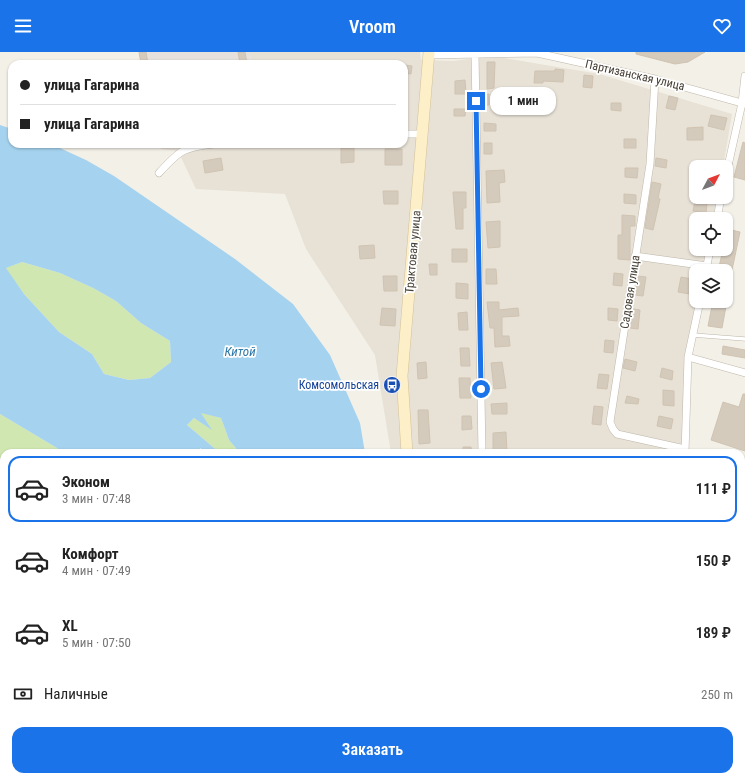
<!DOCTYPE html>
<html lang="ru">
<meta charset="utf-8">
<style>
:root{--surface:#fff;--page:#f2f2f2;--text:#222;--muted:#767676;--line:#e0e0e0;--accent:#1a73e8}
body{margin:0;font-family:"Roboto Condensed",sans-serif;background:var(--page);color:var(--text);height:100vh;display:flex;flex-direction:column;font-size:15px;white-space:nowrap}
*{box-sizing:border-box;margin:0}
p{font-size:13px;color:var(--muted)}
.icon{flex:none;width:22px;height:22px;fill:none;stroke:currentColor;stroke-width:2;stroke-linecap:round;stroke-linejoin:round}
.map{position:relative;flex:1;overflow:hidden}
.side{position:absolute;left:0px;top:397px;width:745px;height:332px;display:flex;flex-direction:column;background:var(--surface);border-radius:12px 12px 0 0;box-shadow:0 1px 3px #0004}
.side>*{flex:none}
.top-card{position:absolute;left:8px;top:8px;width:400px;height:88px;border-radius:12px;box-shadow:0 1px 3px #0004;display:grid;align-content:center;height:88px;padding:0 12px;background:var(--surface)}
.needle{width:26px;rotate:49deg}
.tools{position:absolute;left:689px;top:108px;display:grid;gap:8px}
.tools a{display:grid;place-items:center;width:44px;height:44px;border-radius:8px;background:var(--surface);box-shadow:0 1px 3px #0004;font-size:20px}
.end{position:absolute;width:18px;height:18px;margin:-9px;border:5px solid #1a73e8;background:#fff;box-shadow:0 0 0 2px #fff}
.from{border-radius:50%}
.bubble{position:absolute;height:28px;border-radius:12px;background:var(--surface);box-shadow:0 1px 3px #0004;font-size:13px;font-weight:600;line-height:28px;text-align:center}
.top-card b{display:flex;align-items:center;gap:14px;height:38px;font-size:15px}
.top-card b+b{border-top:1px solid var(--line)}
.top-card i{width:10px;height:10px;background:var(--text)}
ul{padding:7px 0 0;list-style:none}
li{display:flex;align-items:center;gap:12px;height:66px;margin:0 8px 6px;padding:0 4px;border:2px solid transparent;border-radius:12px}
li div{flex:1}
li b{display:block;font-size:15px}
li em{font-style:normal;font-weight:600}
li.selected{border-color:var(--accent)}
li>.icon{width:36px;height:36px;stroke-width:1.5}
.pay{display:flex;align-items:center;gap:10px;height:44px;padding:0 12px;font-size:15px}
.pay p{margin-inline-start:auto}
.cta{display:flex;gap:8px;margin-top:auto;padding:8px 12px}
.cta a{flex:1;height:46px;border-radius:12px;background:var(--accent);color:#fff;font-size:16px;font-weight:600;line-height:46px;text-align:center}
header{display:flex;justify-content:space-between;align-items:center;height:52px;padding:0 12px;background:var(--accent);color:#fff;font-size:18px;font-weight:600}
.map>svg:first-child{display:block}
</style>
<header><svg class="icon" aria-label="menu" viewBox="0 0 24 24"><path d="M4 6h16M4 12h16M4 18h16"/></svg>Vroom<svg class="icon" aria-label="heart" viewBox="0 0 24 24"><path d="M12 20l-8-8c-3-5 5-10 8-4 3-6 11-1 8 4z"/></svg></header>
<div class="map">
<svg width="745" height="729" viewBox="0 0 745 729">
<rect width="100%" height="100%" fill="#f3f0e8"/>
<path fill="#e7e1d6" d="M250 0H420L421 8 453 9 492 4 599 22 732 62 723 115H696V145H717L713 167H696V197H708L704 219H696V249H699L690 299 689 401H391L375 303 306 197 285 142 196 137 178 99 161 97 159 92H404V12H251Z
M741 454 745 455V729H383L384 725H741Z"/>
<path fill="#e6e1dc" d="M139 0H250L251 12H141Z"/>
<path fill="#d0e7b1" d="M22 210 60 221 93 236 116 249 141 271 170 289 171 310 150 326 129 328 104 322 92 302 59 280 24 242 5 216Z
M200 360 221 366 229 388 240 401H220L187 373 194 366 211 377Z
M0 362 57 396 61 401H4V568H0Z"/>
<path fill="#f7ebc4" d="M4 700V725H234V729H3L0 726V701Z"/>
<path fill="#a5d3ef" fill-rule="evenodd" d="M0 73 12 77V92H51L86 108 114 124 235 207 293 252 330 303 360 371 365 401H240L229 388 221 366 201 361 212 378 194 366 187 373 220 401H207L200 396V401H61L57 396 0 362ZM22 210 60 221 93 236 116 249 141 271 170 289 171 310 150 326 129 328 104 322 92 302 59 280 24 242 6 216Z
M0 568H4V700L0 701Z
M234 725H359V729H234Z"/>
<path fill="#d5cbbd" stroke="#d0c3b1" d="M139 0H146L148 12H141Z
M238 0H245L247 12H240Z
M636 0H705L688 10 675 12 636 2Z
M487 10H495L494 36 487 37Z
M404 13 412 14 411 22 404 21Z
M555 17 564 18 563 30 543 29V31H534L535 19H555Z
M584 23 593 24 592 36 583 35Z
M465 28 466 42H455V29Z
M481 42H489V53H481Z
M669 44 678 46 675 58 666 56Z
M611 51H621V59L611 58Z
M454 57H466L465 64H454Z
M711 63 727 66 724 78 708 74Z
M484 71 496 72V79H484Z
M703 75V88H687V76Z
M624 87H636V96H624Z
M743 90 745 91V128L734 125Z
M484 91H492V102H484Z
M341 96H354V110L341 111Z
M385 97H402V113H385Z
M221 106 223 118 205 121 203 109Z
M656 106 667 108 666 116 655 114Z
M625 116H638L637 126 625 125Z
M504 118 505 130 499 131 500 150 487 151 486 119Z
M652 130 661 132 658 146 660 147 653 178 645 176Z
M383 139H398V152H384Z
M453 140H466V156H463V177H456Z
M624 142 636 143V152L624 151Z
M695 149 707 151 706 161 693 159Z
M622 163 635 164V174H630V208L618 207V183H622Z
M500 169V195L488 196 486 170Z
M727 177 740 180 732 218 719 215 723 197H726Z
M374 193 375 206 360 207 359 194Z
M452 197H467V210H452Z
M429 212H437V223H430Z
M486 217H496L497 232H486Z
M614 221 623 222 622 234 613 233Z
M383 224H397V239H384Z
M638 224 646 225 643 244 635 243Z
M681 225 692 227 690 242 678 240Z
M456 231 468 232V247L456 246Z
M713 249H727L722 276 708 274Z
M487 250H499V258L518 256 519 264 502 265V284H509L510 294 495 295 494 276H490Z
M382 256 396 257 395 274 380 273Z
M608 256 618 257 617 269 608 268Z
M633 257 640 258 638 277 630 276Z
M467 260 468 278H459L458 261Z
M605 288 614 289 613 301 604 300Z
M723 294 745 298V306L722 302Z
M460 296H469L470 314H461Z
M625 307 637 310 635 319 623 316Z
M426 310 427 326 418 327 417 311Z
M502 310 506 336 494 337 491 311Z
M662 316 673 319 672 328 660 325Z
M599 322 609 323 607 337 597 336Z
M459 326H470L471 346H460Z
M663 338 674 339V354L663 353Z
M743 342H745V399L711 388 723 350 739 355Z
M627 344 639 347 638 352 625 351Z
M507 351V362H492L491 352Z
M594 354 603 355 601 373 592 372Z
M418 358H428L430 391 419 392Z
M462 364H471L472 377 462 378Z
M659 364 673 367 671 377 657 374Z
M506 380 507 401H493V381Z
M463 395H471L472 401H463Z"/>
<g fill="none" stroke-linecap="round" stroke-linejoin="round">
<g stroke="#bfb7aa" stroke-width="4.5">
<path id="lane" d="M693 283 745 287
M447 729V725"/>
</g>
<g stroke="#bfb7aa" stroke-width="8">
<path id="street" d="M475 1 482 401
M429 3 537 1 655 27 745 52
M655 27 650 112 610 370 613 377 617 382 685 397
M404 82H423
M159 121C179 99 183 95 214 92
M726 123 742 51 745 24
M717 167 721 145
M635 204 707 214
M706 219 710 197
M688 305 745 321
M685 401 688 305 700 249
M741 519 745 520
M741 541 745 544
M741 701 745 702
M741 720 745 723
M503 725V729
M654 725V729"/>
</g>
<g stroke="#d2c298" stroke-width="12">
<path id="secondary" d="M407 401 402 324 429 0
M422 725V729"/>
</g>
<use href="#lane" stroke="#fff" stroke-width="3.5"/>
<use href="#street" stroke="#fff" stroke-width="7"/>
<use href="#secondary" stroke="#fdefc8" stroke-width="11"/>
</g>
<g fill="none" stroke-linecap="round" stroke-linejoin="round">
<path stroke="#1a73e8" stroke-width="5" d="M476 49 481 337"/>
</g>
<defs>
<g id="bus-disc" transform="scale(0.9)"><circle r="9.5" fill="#1a4fb4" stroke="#fff"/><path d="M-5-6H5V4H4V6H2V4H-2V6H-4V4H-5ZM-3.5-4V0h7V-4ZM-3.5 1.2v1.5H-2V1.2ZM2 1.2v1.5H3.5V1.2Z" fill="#fff"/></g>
</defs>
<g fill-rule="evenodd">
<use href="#bus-disc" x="392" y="333"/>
</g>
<g text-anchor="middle" stroke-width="3.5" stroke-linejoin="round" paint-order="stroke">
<g font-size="12" fill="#474036" stroke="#fff">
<text transform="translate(635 23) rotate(13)" y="4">Партизанская улица</text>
<text transform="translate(413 200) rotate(-85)" y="4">Трактовая улица</text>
<text transform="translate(630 240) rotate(-81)" y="4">Садовая улица</text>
</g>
<g font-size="12" fill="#164399" stroke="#fff" text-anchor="end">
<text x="379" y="337">Комсомольская</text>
</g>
<g font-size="13" font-style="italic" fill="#2f79a9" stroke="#fff">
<text x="240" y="304">Китой</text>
</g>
</g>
</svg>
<div class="tools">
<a><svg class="needle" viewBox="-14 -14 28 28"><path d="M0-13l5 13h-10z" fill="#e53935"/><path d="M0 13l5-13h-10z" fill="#767676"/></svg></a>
<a><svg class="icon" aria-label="locate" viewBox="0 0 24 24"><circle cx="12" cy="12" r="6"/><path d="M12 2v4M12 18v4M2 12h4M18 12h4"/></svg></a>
<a><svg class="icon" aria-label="layers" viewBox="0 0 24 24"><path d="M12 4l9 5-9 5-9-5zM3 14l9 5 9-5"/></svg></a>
</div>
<i class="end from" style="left:481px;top:337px"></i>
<i class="end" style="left:476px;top:49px"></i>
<div class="bubble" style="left:490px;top:35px;width:66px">1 мин</div>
<div class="top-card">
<b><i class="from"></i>улица Гагарина</b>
<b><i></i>улица Гагарина</b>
</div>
<section class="side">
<ul>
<li class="selected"><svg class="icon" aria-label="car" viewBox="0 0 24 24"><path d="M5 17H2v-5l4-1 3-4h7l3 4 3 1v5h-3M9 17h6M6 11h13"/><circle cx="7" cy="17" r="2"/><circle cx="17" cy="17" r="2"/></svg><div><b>Эконом</b><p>3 мин · 07:48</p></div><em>111 ₽</em></li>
<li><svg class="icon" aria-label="car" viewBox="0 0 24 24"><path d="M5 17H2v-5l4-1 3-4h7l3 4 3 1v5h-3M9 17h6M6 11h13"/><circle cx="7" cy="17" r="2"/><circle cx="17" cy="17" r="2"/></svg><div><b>Комфорт</b><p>4 мин · 07:49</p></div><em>150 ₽</em></li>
<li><svg class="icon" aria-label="car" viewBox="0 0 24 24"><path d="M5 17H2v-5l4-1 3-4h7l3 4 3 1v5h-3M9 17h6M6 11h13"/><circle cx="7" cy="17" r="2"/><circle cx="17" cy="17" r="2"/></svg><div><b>XL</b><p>5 мин · 07:50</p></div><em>189 ₽</em></li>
</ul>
<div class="pay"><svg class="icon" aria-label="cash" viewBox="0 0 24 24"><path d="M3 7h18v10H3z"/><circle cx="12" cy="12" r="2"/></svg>Наличные<p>250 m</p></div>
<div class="cta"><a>Заказать</a></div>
</section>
</div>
